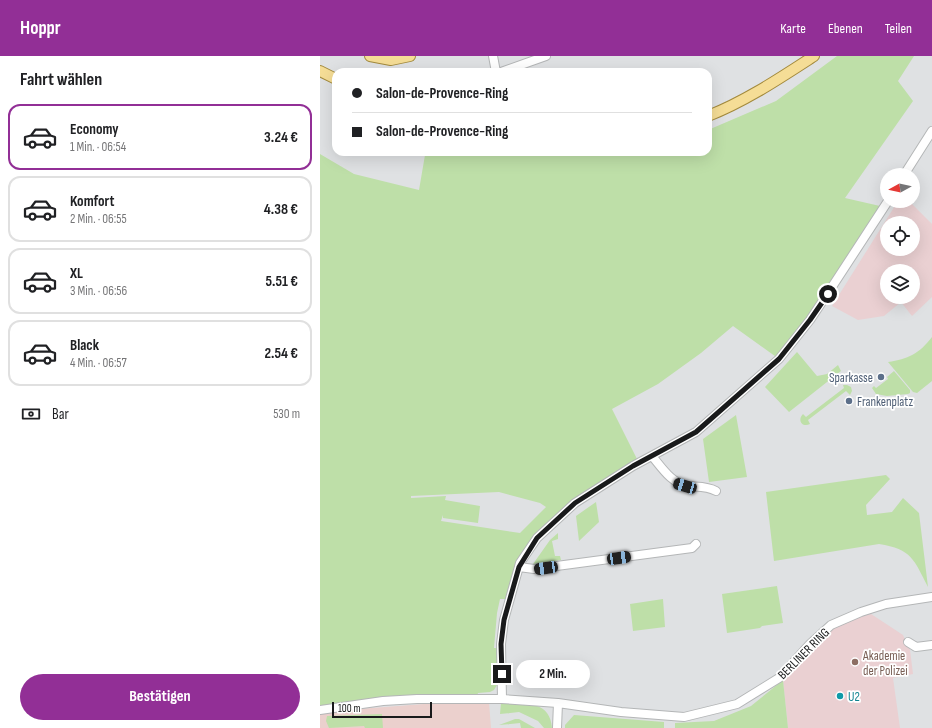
<!DOCTYPE html>
<html lang="de">
<meta charset="utf-8">
<style>
:root{--surface:#fff;--page:#f2f2f2;--text:#202124;--muted:#757577;--line:#e0e0e0;--accent:#922f96}
body{margin:0;font-family:"Sofia Sans Condensed",sans-serif;background:var(--page);color:var(--text);height:100vh;display:flex;flex-direction:column;font-size:15px;white-space:nowrap}
*{box-sizing:border-box;margin:0}
p{font-size:13px;color:var(--muted)}
.icon{flex:none;width:22px;height:22px;fill:none;stroke:currentColor;stroke-width:2;stroke-linecap:round;stroke-linejoin:round}
.map{position:relative;flex:1;overflow:hidden}
.sheet{display:flex;flex-direction:column;background:var(--surface);width:320px}
.sheet>*{flex:none}
.hud{position:absolute;left:12px;top:12px;width:380px;height:88px;border-radius:12px;box-shadow:0 4px 16px #0002;display:grid;align-content:center;height:88px;padding:0 20px;background:var(--surface)}
.needle{width:26px;rotate:262deg}
.fabs{position:absolute;left:560px;top:112px;display:grid;gap:8px}
.fabs a{display:grid;place-items:center;width:40px;height:40px;border-radius:50%;background:var(--surface);box-shadow:0 4px 16px #0002;font-size:20px}
.scale{position:absolute;left:12px;bottom:10px;width:100px;box-sizing:border-box;padding-left:4px;border:2px solid #191a1b;border-top:0;font-size:11px;line-height:14px;white-space:nowrap;color:#191a1b;-webkit-text-stroke:3px #fff;paint-order:stroke}
.end{position:absolute;width:18px;height:18px;margin:-9px;border:5px solid #191a1b;background:#fff;box-shadow:0 0 0 2px #fff}
.from{border-radius:50%}
.bubble{position:absolute;height:28px;border-radius:14px;background:var(--surface);box-shadow:0 4px 16px #0002;font-size:13px;font-weight:700;line-height:28px;text-align:center}
.car{position:absolute;width:12px;height:24px;margin:-12px -6px;border-radius:5px;box-shadow:0 0 3px 1px #0007;background:linear-gradient(#222 24%,#8ab4d8 0 40%,#222 0 76%,#8ab4d8 0 86%,#222 0)}
.hud b{display:flex;align-items:center;gap:14px;height:38px;font-size:15px}
.hud b+b{border-top:1px solid var(--line)}
.hud i{width:10px;height:10px;background:var(--text)}
ul{padding:0;list-style:none}
li{display:flex;align-items:center;gap:12px;height:66px;margin:0 8px 6px;padding:0 12px;border:2px solid var(--line);border-radius:12px}
li div{flex:1}
li b{display:block;font-size:15px}
li em{font-style:normal;font-weight:700}
li.on{border-color:var(--accent)}
li>.icon{width:36px;height:36px;stroke-width:1.5}
h2{padding:0 20px;font-size:18px;line-height:48px}
.pay{display:flex;align-items:center;gap:10px;height:44px;padding:0 20px;font-size:15px}
.pay p{margin-inline-start:auto}
.action{display:flex;gap:8px;margin-top:auto;padding:8px 20px}
.action a{flex:1;height:46px;border-radius:24px;background:var(--accent);color:#fff;font-size:16px;font-weight:700;line-height:46px;text-align:center}
header{display:flex;align-items:center;gap:24px;box-sizing:border-box;height:56px;padding:0 20px;background:var(--accent);color:#fff}
header strong{font-size:19px}
nav{display:flex;gap:22px;margin-inline-start:auto;font-size:14px}
main{display:flex;flex:1;min-height:0}
.map>svg:first-child{display:block}
</style>
<header>
<strong>Hoppr</strong>
<nav><a>Karte</a><a>Ebenen</a><a>Teilen</a></nav>
</header>
<main>
<section class="sheet">
<h2>Fahrt wählen</h2>
<ul>
<li class="on"><svg class="icon" aria-label="car" viewBox="0 0 24 24"><path d="M5 17H2v-5l4-1 3-4h7l3 4 3 1v5h-3M9 17h6M6 11h13"/><circle cx="7" cy="17" r="2"/><circle cx="17" cy="17" r="2"/></svg><div><b>Economy</b><p>1 Min. · 06:54</p></div><em>3.24 €</em></li>
<li><svg class="icon" aria-label="car" viewBox="0 0 24 24"><path d="M5 17H2v-5l4-1 3-4h7l3 4 3 1v5h-3M9 17h6M6 11h13"/><circle cx="7" cy="17" r="2"/><circle cx="17" cy="17" r="2"/></svg><div><b>Komfort</b><p>2 Min. · 06:55</p></div><em>4.38 €</em></li>
<li><svg class="icon" aria-label="car" viewBox="0 0 24 24"><path d="M5 17H2v-5l4-1 3-4h7l3 4 3 1v5h-3M9 17h6M6 11h13"/><circle cx="7" cy="17" r="2"/><circle cx="17" cy="17" r="2"/></svg><div><b>XL</b><p>3 Min. · 06:56</p></div><em>5.51 €</em></li>
<li><svg class="icon" aria-label="car" viewBox="0 0 24 24"><path d="M5 17H2v-5l4-1 3-4h7l3 4 3 1v5h-3M9 17h6M6 11h13"/><circle cx="7" cy="17" r="2"/><circle cx="17" cy="17" r="2"/></svg><div><b>Black</b><p>4 Min. · 06:57</p></div><em>2.54 €</em></li>
</ul>
<div class="pay"><svg class="icon" aria-label="cash" viewBox="0 0 24 24"><path d="M3 7h18v10H3z"/><circle cx="12" cy="12" r="2"/></svg>Bar<p>530 m</p></div>
<div class="action"><a>Bestätigen</a></div>
</section>
<div class="map">
<svg width="612" height="672" viewBox="0 0 612 672">
<rect width="100%" height="100%" fill="#dfe1e3"/>
<path fill="#ead0d2" fill-rule="evenodd" d="M578 145H589L612 168V241L592 260 581 246 564 260 538 264 512 250ZM567 167H593V193H567ZM567 215H593V241H567Z
M551 558 583 579 590 594 593 618 573 622 580 672H468L463 624 502 581 524 565Z"/>
<path fill="#ebd0cd" d="M143 645 169 646 171 672H0V656Z"/>
<path fill="#bedfa8" fill-rule="evenodd" d="M517 0H594L578 25 593 45 525 142 560 150 515 220 459 303 413 270 381 297 338 328 292 353 319 407 255 447 217 482 196 511 185 543H180L177 557 174 592H179L177 629 174 634 170 636 158 637 156 643H97L0 654V98L34 118 99 134 105 99 150 96H388V74L456 45ZM179 436 220 447 226 451 200 477 121 465 123 459V462L158 467 160 450 125 444 126 440 91 442V440Z
M612 281V325L597 337 593 336 568 306C588 303 599 298 612 281Z
M477 296 497 320 507 318 518 309 521 315 469 356 445 331Z
M574 315 590 334V337L588 338 567 340 556 338 552 332 554 330 556 332 568 323 567 321Z
M523 329H527L531 331 532 335 530 339 526 335 488 364 490 368C482 372 477 364 483 358L486 361 524 332Z
M416 359 427 421 389 426 383 383Z
M566 419 570 423 546 449 547 459 572 456 583 442 599 457 608 531C594 504 592 493 559 488L454 505 446 436Z
M276 446 279 466 259 485 256 460Z
M238 477V483L232 485 235 500H240L241 504 213 508 230 484Z
M457 530 463 567 442 570 440 572 407 577 402 538Z
M343 543 345 571 313 575 310 548Z
M463 624 468 672H355V667L394 665 431 650Z
M181 647C203 648 230 643 232 672H224L218 665 199 656 180 658Z
M62 658 63 672H45L44 670 9 672 6 665 7 660Z
M254 659 344 666V672H245V669Z
M195 663H199L215 672H201L200 667 179 669Z"/>
<g fill="none" stroke-linecap="round" stroke-linejoin="round">
<g stroke="#b4b6b7" stroke-width="10">
<path id="minor" d="M173 0 176 16
M181 16 226 0
M584 119 612 75
M332 400C342 412 352 428 368 430 378 431 387 430 396 435
M199 511 214 513 372 492 376 488
M588 586 596 591 612 589
M182 643 181 588 184 564 200 507 217 482 255 447 313 410 376 376 459 303 490 264 508 237 568 145
M0 654 63 645 97 643H182L238 647 301 656 364 661 417 648 459 622 489 589 511 569 541 556 566 548 612 541
M237 672 238 647"/>
</g>
<g stroke="#a38a3d" stroke-width="12">
<path id="major" d="M50 0 71 4 90 0
M0 15 16 23
M388 60C426 45 460 22 494 0"/>
</g>
<use href="#minor" stroke="#fff" stroke-width="8"/>
<use href="#major" stroke="#f5dd96" stroke-width="10"/>
</g>
<g fill="none" stroke-linecap="round" stroke-linejoin="round">
<path stroke="#191a1b" stroke-width="5" d="M182 618 181 588 184 564 199 511 217 482 255 447 313 410 376 376 459 303 490 264 508 238"/>
</g>
<g fill="#5c6f8a" stroke="#fff" stroke-width="1.5">
<circle cx="561" cy="321" r="4"/>
<circle cx="529" cy="345" r="4"/>
</g>
<circle fill="#8d6e63" stroke="#fff" stroke-width="1.5" cx="535" cy="606" r="4"/>
<circle fill="#0f9aa8" stroke="#fff" stroke-width="1.5" cx="520" cy="640" r="4"/>
<g text-anchor="middle" stroke-width="3.5" stroke-linejoin="round" paint-order="stroke">
<g font-size="13" fill="#4e5e75" stroke="#fff" text-anchor="end">
<text x="553" y="326">Sparkasse</text>
<text x="537" y="350" text-anchor="start">Frankenplatz</text>
</g>
<g font-size="13" fill="#191a1b" stroke="#fff">
<text transform="translate(483 597) rotate(-45)" y="5">BERLINER RING</text>
</g>
<g font-size="13" fill="#785e54" stroke="#fff" text-anchor="start">
<text x="543" y="604">Akademie<tspan x="543" dy="15">der Polizei</tspan></text>
</g>
<g font-size="13" fill="#0d838f" stroke="#fff" text-anchor="start">
<text x="528" y="645">U2</text>
</g>
</g>
</svg>
<div class="fabs">
<a><svg class="needle" viewBox="-14 -14 28 28"><path d="M0-13l5 13h-10z" fill="#e53935"/><path d="M0 13l5-13h-10z" fill="#757577"/></svg></a>
<a><svg class="icon" aria-label="locate" viewBox="0 0 24 24"><circle cx="12" cy="12" r="6"/><path d="M12 2v4M12 18v4M2 12h4M18 12h4"/></svg></a>
<a><svg class="icon" aria-label="layers" viewBox="0 0 24 24"><path d="M12 4l9 5-9 5-9-5zM3 14l9 5 9-5"/></svg></a>
</div>
<div class="scale">100 m</div>
<i class="end from" style="left:508px;top:238px"></i>
<i class="end" style="left:182px;top:618px"></i>
<div class="bubble" style="left:196px;top:604px;width:74px">2 Min.</div>
<i class="car" style="left:365px;top:430px;rotate:286deg"></i>
<i class="car" style="left:299px;top:502px;rotate:82deg"></i>
<i class="car" style="left:226px;top:512px;rotate:262deg"></i>
<div class="hud">
<b><i class="from"></i>Salon-de-Provence-Ring</b>
<b><i></i>Salon-de-Provence-Ring</b>
</div>
</div>
</main>
